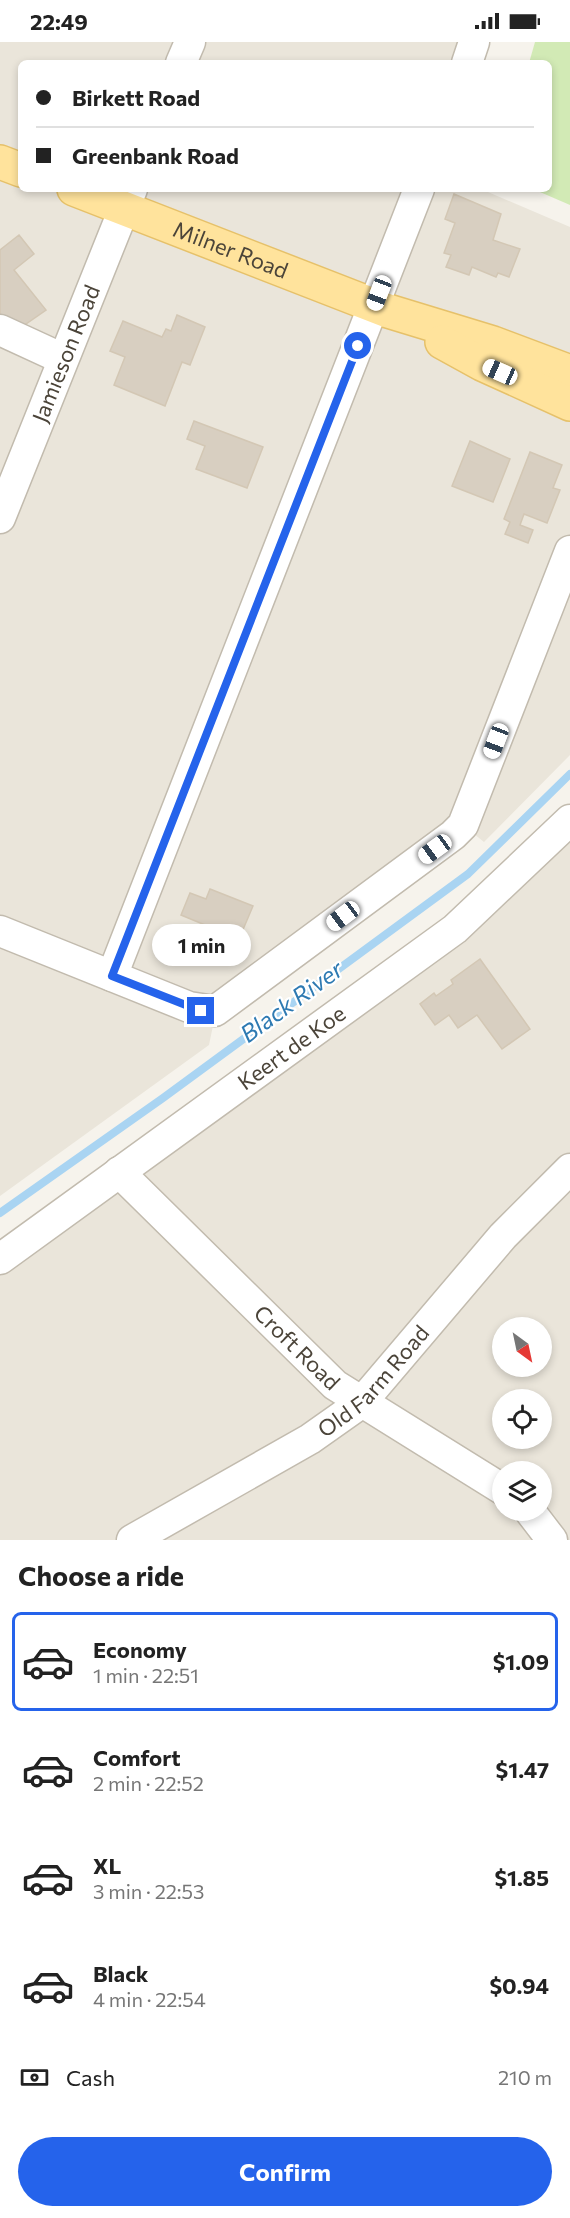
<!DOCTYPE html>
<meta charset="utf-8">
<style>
:root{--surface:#fff;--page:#f6f6f6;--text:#222;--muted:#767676;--line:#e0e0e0;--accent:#2563eb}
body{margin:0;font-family:Commissioner,sans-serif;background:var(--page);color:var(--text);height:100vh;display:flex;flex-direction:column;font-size:22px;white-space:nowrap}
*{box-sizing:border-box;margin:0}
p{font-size:20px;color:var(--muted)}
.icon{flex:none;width:33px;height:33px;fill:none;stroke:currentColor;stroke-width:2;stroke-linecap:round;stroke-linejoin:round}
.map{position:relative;height:1498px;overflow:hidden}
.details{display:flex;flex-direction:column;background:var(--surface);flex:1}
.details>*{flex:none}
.guide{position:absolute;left:18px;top:18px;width:534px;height:132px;border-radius:9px;box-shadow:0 3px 9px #0003;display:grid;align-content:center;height:132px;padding:0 18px;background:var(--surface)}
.needle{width:39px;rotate:147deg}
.fabs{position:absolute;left:492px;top:1275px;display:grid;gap:12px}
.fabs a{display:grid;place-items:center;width:60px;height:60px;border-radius:50%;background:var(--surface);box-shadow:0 3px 9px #0003;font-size:30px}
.end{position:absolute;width:27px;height:27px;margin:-14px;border:8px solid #2563eb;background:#fff;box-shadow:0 0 0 3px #fff}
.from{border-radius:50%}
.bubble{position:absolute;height:42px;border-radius:21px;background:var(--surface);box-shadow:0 3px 9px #0003;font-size:20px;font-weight:700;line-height:42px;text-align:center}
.car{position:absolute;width:18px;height:36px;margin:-18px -9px;border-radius:8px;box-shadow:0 0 4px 2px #0007;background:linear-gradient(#fff 24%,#345 0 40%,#fff 0 76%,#345 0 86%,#fff 0)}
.guide b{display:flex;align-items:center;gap:21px;height:57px;font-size:22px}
.guide b+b{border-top:2px solid var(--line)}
.guide i{width:15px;height:15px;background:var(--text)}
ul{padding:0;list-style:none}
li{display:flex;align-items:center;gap:18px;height:99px;margin:0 12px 9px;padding:0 6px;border:3px solid transparent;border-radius:9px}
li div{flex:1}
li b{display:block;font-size:22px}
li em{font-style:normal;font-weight:700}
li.active{border-color:var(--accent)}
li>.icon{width:54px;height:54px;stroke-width:1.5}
h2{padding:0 18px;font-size:27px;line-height:72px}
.pay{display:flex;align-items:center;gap:15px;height:66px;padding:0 18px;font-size:22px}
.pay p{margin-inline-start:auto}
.button{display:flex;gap:12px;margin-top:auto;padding:12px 18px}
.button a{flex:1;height:69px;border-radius:36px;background:var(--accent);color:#fff;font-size:24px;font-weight:700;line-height:69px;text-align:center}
.status{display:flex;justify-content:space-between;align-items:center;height:42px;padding:0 30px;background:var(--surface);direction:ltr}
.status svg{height:16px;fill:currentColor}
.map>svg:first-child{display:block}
</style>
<div class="status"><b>22:49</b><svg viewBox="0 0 49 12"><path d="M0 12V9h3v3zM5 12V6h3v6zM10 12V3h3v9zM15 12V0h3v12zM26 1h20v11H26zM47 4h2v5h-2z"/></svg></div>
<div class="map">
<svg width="570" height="1498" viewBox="0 0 570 1498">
<rect width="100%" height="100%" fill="#f6f3ec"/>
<path fill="#eae5da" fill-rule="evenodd" d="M0 0H474L466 21H21V147H481L570 185V713L484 800 463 783 216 969 209 1003 0 1154Z
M570 778V1498H0V1217L455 887ZM502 1286H542V1324H502ZM502 1358H542V1396H502ZM502 1430H542V1468H502Z"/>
<path fill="#d2eab5" d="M535 0H570V163L533 147H549V21H529Z"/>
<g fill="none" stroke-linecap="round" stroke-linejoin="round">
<path stroke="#a9d4f2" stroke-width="8" d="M0 1171 163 1056 468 832 570 732"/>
</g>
<path fill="#d8cfc1" stroke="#d3c7b4" stroke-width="1.5" d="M454 152 501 172 493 198 520 207 509 235 498 231 496 235 472 225 469 233 446 225 451 213 444 211 455 181 445 177Z
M19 193 34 212 14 228 46 268 13 291 0 274V208Z
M177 273 205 285 190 323 182 320 165 364 114 343 125 315 110 309 123 279 162 295 166 287 171 289Z
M194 379 263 405 247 446 196 427 205 404 187 397Z
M470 399 510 417 493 460 452 444Z
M530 410 562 423 553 446 560 448 547 481 524 472 520 483 533 488 528 501 505 492 510 480 504 477Z
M210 847 253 864 239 897 181 873 190 851 206 857Z
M480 917 530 987 502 1007 477 973 458 986 449 973 435 983 420 962 434 951 436 954 453 942 451 938Z"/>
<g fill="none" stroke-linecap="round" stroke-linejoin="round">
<g stroke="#c2bbae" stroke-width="33">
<g id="minor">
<path d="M181 21 190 0"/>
<path d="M467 21 474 0"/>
<path d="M0 288 63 317"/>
<path id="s1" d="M0 476 132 147"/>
<path d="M0 889 189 965 215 969 453 793 463 783 570 509"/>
<path d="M112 934 419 147"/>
<path id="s2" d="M119 1130 335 1343 502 1447"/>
<path id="s3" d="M0 1217 455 887 570 778"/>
<path d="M529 1468 552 1498"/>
<path id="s4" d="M132 1498 310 1397 361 1361 503 1194 570 1127"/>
</g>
</g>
<g stroke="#e6c16a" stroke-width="36">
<g id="major">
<path d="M0 120 21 128"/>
<path id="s5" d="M74 147 388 269 493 301 570 330"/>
<path d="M442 300 482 322 570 362"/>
</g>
</g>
<use href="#minor" stroke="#fff" stroke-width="30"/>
<use href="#major" stroke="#ffe39c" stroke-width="33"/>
</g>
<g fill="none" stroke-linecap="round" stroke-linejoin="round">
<path stroke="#2563eb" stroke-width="8" d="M201 969 112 934 358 304"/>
</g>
<g text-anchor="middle" stroke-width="4.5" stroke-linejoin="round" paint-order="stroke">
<g font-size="22" fill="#4b4439" stroke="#fff">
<text dy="8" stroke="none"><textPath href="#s5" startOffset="168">Milner Road</textPath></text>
<text dy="8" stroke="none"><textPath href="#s1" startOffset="177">Jamieson Road</textPath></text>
<text dy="8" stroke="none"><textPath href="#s3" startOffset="360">Keert de Koe</textPath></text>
<text dy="8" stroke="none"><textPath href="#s2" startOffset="250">Croft Road</textPath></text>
<text dy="8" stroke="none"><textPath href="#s4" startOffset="291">Old Farm Road</textPath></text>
</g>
<g font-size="24" font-style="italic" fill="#2e7ab2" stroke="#fff">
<text transform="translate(292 960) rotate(-36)" y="8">Black River</text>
</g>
</g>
</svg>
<div class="fabs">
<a><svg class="needle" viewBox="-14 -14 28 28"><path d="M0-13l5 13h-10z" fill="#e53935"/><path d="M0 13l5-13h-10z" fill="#767676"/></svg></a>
<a><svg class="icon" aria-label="locate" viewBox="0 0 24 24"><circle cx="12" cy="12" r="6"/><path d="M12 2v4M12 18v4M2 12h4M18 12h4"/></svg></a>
<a><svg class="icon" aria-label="layers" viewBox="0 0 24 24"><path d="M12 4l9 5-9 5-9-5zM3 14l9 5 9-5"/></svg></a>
</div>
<i class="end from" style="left:358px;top:304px"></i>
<i class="end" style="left:201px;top:969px"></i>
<div class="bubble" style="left:152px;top:882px;width:99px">1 min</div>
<i class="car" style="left:379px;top:251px;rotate:201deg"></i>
<i class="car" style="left:500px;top:330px;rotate:294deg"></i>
<i class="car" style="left:496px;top:699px;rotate:201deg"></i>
<i class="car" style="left:435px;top:807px;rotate:234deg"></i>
<i class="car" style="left:343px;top:874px;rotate:233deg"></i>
<div class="guide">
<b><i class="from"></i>Birkett Road</b>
<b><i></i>Greenbank Road</b>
</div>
</div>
<section class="details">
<h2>Choose a ride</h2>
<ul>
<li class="active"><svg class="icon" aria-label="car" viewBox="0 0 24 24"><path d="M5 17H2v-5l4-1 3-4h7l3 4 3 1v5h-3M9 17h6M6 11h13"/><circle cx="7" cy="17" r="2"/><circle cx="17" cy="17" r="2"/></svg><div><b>Economy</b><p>1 min · 22:51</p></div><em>$1.09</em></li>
<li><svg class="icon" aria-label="car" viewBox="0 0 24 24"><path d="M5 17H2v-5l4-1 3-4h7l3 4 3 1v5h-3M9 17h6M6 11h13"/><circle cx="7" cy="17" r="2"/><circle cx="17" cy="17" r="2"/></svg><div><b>Comfort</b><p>2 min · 22:52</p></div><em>$1.47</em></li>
<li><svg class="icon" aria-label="car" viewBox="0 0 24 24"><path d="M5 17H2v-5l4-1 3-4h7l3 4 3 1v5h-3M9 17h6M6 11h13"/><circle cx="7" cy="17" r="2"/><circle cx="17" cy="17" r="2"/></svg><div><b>XL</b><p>3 min · 22:53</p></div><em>$1.85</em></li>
<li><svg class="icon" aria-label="car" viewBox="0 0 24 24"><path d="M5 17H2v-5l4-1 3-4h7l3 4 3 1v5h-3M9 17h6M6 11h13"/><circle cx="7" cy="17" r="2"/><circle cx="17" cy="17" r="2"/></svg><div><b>Black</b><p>4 min · 22:54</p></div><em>$0.94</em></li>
</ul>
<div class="pay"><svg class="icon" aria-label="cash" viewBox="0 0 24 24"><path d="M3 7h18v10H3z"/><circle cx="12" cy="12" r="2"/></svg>Cash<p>210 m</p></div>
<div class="button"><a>Confirm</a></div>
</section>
